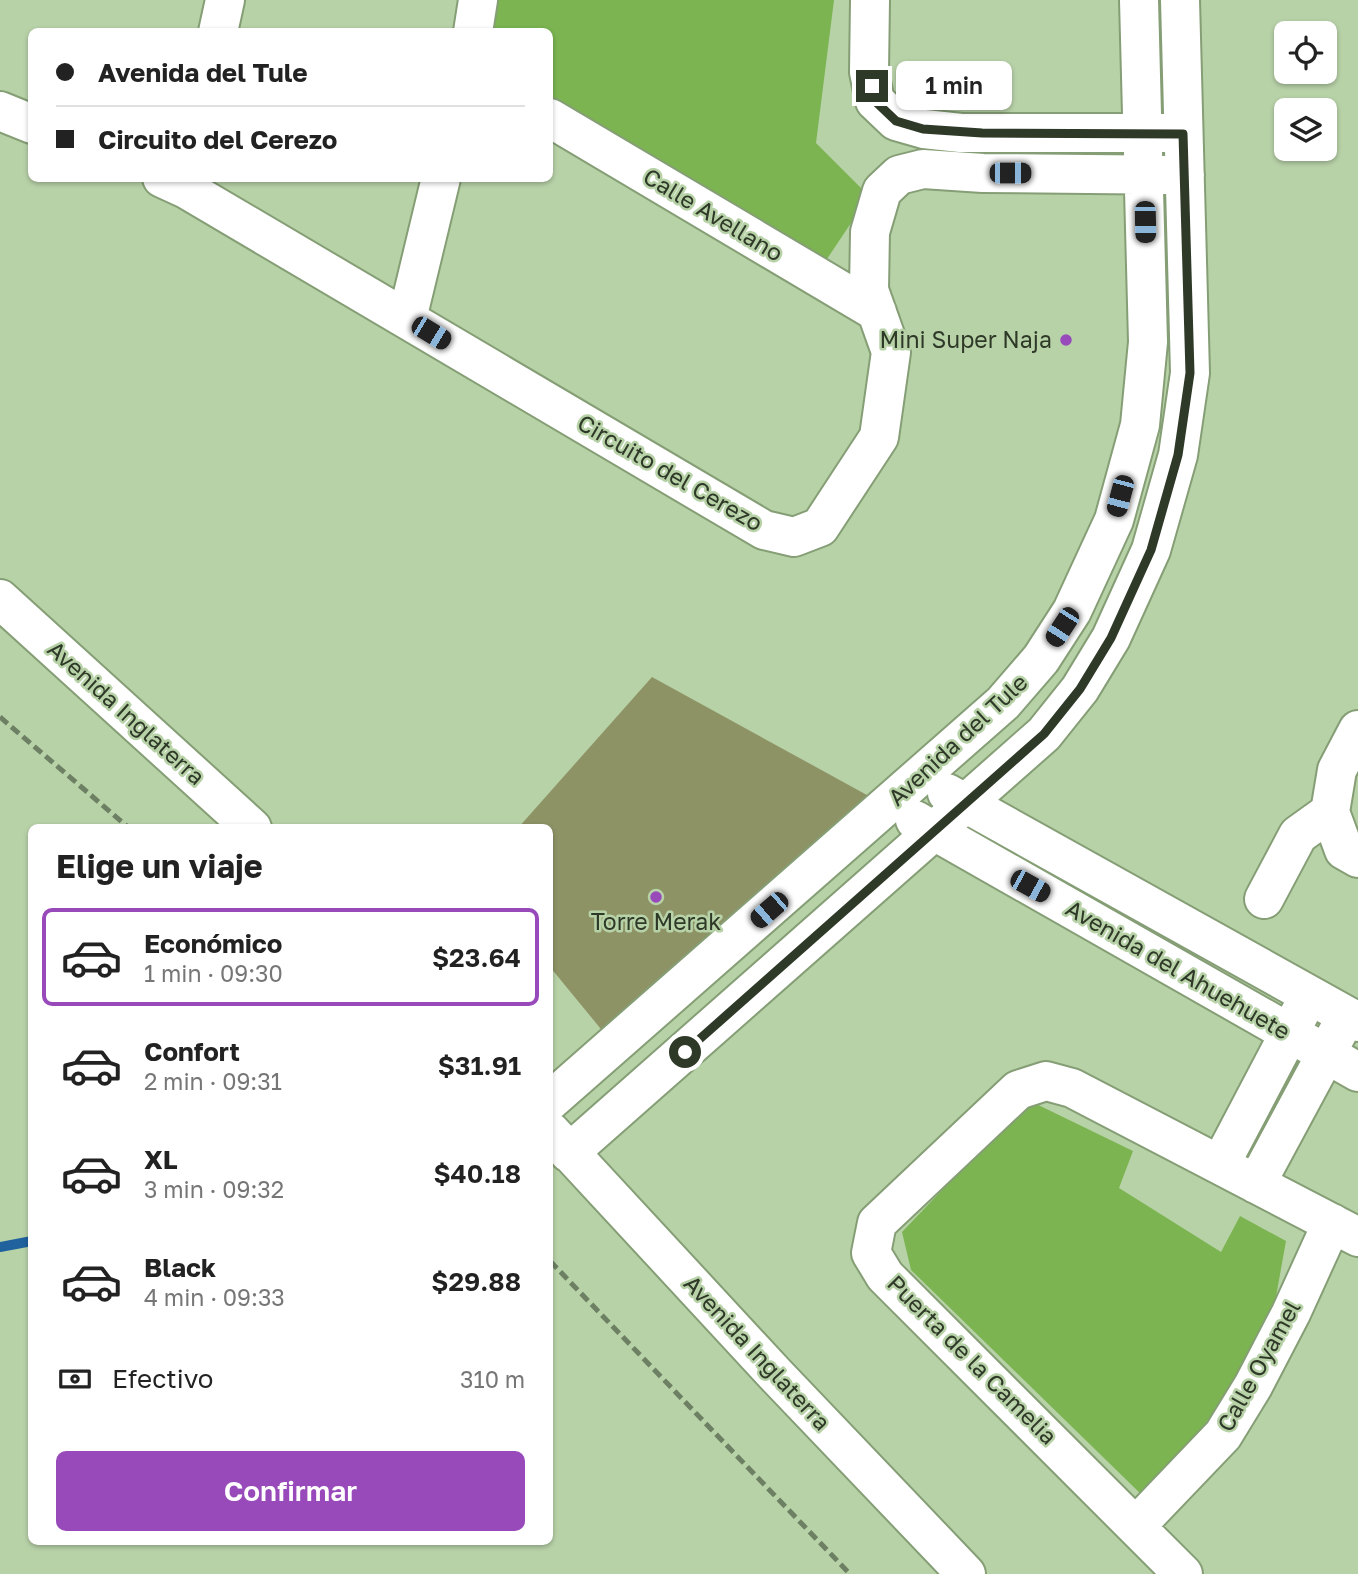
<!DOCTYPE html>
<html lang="es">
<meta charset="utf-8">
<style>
:root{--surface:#fff;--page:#f2f2f2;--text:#222;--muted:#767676;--line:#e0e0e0;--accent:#984abb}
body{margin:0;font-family:"Golos Text",sans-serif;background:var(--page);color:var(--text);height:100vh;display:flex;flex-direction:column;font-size:26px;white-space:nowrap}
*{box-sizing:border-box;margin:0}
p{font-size:23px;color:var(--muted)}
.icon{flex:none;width:38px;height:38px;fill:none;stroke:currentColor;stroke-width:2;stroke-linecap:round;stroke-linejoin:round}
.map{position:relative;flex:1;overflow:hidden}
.sheet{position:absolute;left:28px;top:824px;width:525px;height:721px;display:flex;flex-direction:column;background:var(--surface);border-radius:10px;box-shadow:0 2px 5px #0004}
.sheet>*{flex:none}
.guide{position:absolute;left:28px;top:28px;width:525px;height:154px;border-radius:10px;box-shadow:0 2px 5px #0004;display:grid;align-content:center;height:154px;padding:0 28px;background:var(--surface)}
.buttons{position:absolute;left:1274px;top:21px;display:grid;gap:14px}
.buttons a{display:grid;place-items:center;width:63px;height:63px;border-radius:10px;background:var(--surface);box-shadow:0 2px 5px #0004;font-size:35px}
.end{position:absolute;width:32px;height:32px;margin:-16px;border:9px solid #2f3928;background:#fff;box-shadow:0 0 0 4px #fff}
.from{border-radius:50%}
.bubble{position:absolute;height:49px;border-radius:10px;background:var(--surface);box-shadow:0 2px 5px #0004;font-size:23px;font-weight:600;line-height:49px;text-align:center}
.car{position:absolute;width:21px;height:42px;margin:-21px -10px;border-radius:9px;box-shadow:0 0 5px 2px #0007;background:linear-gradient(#222 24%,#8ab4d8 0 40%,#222 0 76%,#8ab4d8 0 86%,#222 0)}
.guide b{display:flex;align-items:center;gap:24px;height:66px;font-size:26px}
.guide b+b{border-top:2px solid var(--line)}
.guide i{width:18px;height:18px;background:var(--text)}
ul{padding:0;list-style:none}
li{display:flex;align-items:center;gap:21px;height:98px;margin:0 14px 10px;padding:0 14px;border:4px solid transparent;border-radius:10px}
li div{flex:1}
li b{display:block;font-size:26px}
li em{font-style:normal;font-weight:600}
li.active{border-color:var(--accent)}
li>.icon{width:63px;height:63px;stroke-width:1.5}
h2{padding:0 28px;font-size:32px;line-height:84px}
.pay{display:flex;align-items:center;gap:18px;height:77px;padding:0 28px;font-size:26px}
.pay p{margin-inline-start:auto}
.cta{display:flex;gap:14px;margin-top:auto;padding:14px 28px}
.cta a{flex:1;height:80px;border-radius:10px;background:var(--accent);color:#fff;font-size:28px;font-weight:600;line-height:80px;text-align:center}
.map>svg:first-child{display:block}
</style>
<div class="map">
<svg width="1358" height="1574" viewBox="0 0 1358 1574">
<rect width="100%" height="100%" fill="#b8d2a8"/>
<path fill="#7bb451" d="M490 0H834L816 143 869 196 819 271 550 110V32H484Z
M1028 1100 1133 1151 1119 1188 1221 1252 1240 1216 1286 1241 1267 1347 1145 1498 911 1270 902 1232Z"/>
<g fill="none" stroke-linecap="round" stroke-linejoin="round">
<path stroke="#1f629e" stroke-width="10" d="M0 1247 32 1241"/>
</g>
<path fill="#8e9366" d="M652 677 876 800 605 1034 550 967V828H518Z"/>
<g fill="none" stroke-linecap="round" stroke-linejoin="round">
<g stroke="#859e75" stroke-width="42">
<path id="minor" d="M870 0 869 72 875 101 896 121 924 129 961 133H1168
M218 32 225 0
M473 32 478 0
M0 111 32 124
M550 118 877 312
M162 178 186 189 764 530 794 537 820 527 879 437 891 352 869 290 870 232 882 191 899 175 923 169 983 173 1185 175
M407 319 441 178
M0 599 252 828
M1358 730 1337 770 1330 812 1344 850 1358 858
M947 793 1358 1022
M915 820 1358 1072
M1264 899 1298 835 1330 812
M550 1101 1003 703 1041 659 1072 611 1114 520 1140 425 1148 342 1139 0
M550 1131 775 1374 966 1574
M569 1153 1044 734 1080 689 1111 638 1151 550 1178 455 1190 373 1180 0
M1220 1165 1302 1009
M1256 1184 1339 1030
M1137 1525 1223 1435 1253 1386 1291 1313 1332 1223
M1183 1574 885 1276 871 1253 877 1223 1018 1090 1046 1081 1072 1088 1358 1237"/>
</g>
<use href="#minor" stroke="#fff" stroke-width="38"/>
<path stroke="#6e8063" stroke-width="5" stroke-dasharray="10 5" stroke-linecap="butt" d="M0 717 129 828
M550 1261 850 1574"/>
</g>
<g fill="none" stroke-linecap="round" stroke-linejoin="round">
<path stroke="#2f3928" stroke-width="9" d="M685 1052 1044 734 1080 689 1111 638 1151 550 1178 455 1190 373 1183 134 982 133 923 129 896 121 875 101 872 86"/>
</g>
<g fill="#984abb" stroke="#b8d2a8" stroke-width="2.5">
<circle cx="1066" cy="340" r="7"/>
<circle cx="656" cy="897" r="7"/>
</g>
<g text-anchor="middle" stroke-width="5" stroke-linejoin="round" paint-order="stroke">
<g font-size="23" fill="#2f3928" stroke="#b8d2a8">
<text transform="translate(713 215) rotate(31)" y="8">Calle Avellano</text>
<text transform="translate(670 473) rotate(30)" y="8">Circuito del Cerezo</text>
<text transform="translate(126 713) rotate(42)" y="8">Avenida Inglaterra</text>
<text transform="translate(958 740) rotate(-43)" y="8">Avenida del Tule</text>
<text transform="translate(1178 970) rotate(30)" y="8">Avenida del Ahuehuete</text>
<text transform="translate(757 1353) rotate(47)" y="8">Avenida Inglaterra</text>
<text transform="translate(972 1360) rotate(45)" y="8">Puerta de la Camelia</text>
<text transform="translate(1259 1366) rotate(-61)" y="8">Calle Oyamel</text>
</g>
<g font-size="23" fill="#2f3928" stroke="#b8d2a8" text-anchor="end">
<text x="1052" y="348">Mini Super Naja</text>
<text x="656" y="930" text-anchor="middle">Torre Merak</text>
</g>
</g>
</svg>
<div class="buttons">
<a><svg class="icon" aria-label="locate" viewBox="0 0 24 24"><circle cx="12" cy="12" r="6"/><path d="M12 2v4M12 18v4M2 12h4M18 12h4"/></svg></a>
<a><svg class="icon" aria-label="layers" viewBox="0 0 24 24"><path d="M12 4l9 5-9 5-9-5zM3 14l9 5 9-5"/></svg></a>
</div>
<i class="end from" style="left:685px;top:1052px"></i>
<i class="end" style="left:872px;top:86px"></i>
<div class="bubble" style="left:896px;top:61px;width:116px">1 min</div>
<i class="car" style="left:1010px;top:173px;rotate:90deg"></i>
<i class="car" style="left:1145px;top:222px;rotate:179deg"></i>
<i class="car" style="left:431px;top:333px;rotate:121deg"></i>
<i class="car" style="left:1120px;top:496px;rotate:195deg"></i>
<i class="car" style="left:1062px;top:627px;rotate:213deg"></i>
<i class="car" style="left:1030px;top:886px;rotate:119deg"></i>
<i class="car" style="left:769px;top:910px;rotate:229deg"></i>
<div class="guide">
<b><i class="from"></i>Avenida del Tule</b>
<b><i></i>Circuito del Cerezo</b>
</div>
<section class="sheet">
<h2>Elige un viaje</h2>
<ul>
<li class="active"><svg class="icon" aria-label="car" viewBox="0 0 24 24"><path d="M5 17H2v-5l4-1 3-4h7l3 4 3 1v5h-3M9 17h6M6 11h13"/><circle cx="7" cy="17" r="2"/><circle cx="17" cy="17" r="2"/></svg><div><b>Económico</b><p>1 min · 09:30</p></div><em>$23.64</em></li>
<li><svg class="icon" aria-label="car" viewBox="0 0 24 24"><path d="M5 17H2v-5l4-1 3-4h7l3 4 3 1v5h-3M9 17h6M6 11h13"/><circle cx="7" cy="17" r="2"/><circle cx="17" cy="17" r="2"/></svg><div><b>Confort</b><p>2 min · 09:31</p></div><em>$31.91</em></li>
<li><svg class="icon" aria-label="car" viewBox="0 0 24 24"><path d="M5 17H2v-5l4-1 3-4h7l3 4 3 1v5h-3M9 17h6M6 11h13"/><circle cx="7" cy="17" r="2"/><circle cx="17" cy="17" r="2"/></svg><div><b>XL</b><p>3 min · 09:32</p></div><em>$40.18</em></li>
<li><svg class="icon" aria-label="car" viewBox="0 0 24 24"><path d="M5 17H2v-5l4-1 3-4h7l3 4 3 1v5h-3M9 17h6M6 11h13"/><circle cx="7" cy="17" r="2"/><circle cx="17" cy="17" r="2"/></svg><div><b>Black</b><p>4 min · 09:33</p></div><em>$29.88</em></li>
</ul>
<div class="pay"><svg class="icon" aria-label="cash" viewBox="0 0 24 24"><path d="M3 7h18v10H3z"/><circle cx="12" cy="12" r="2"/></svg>Efectivo<p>310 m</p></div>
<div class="cta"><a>Confirmar</a></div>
</section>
</div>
